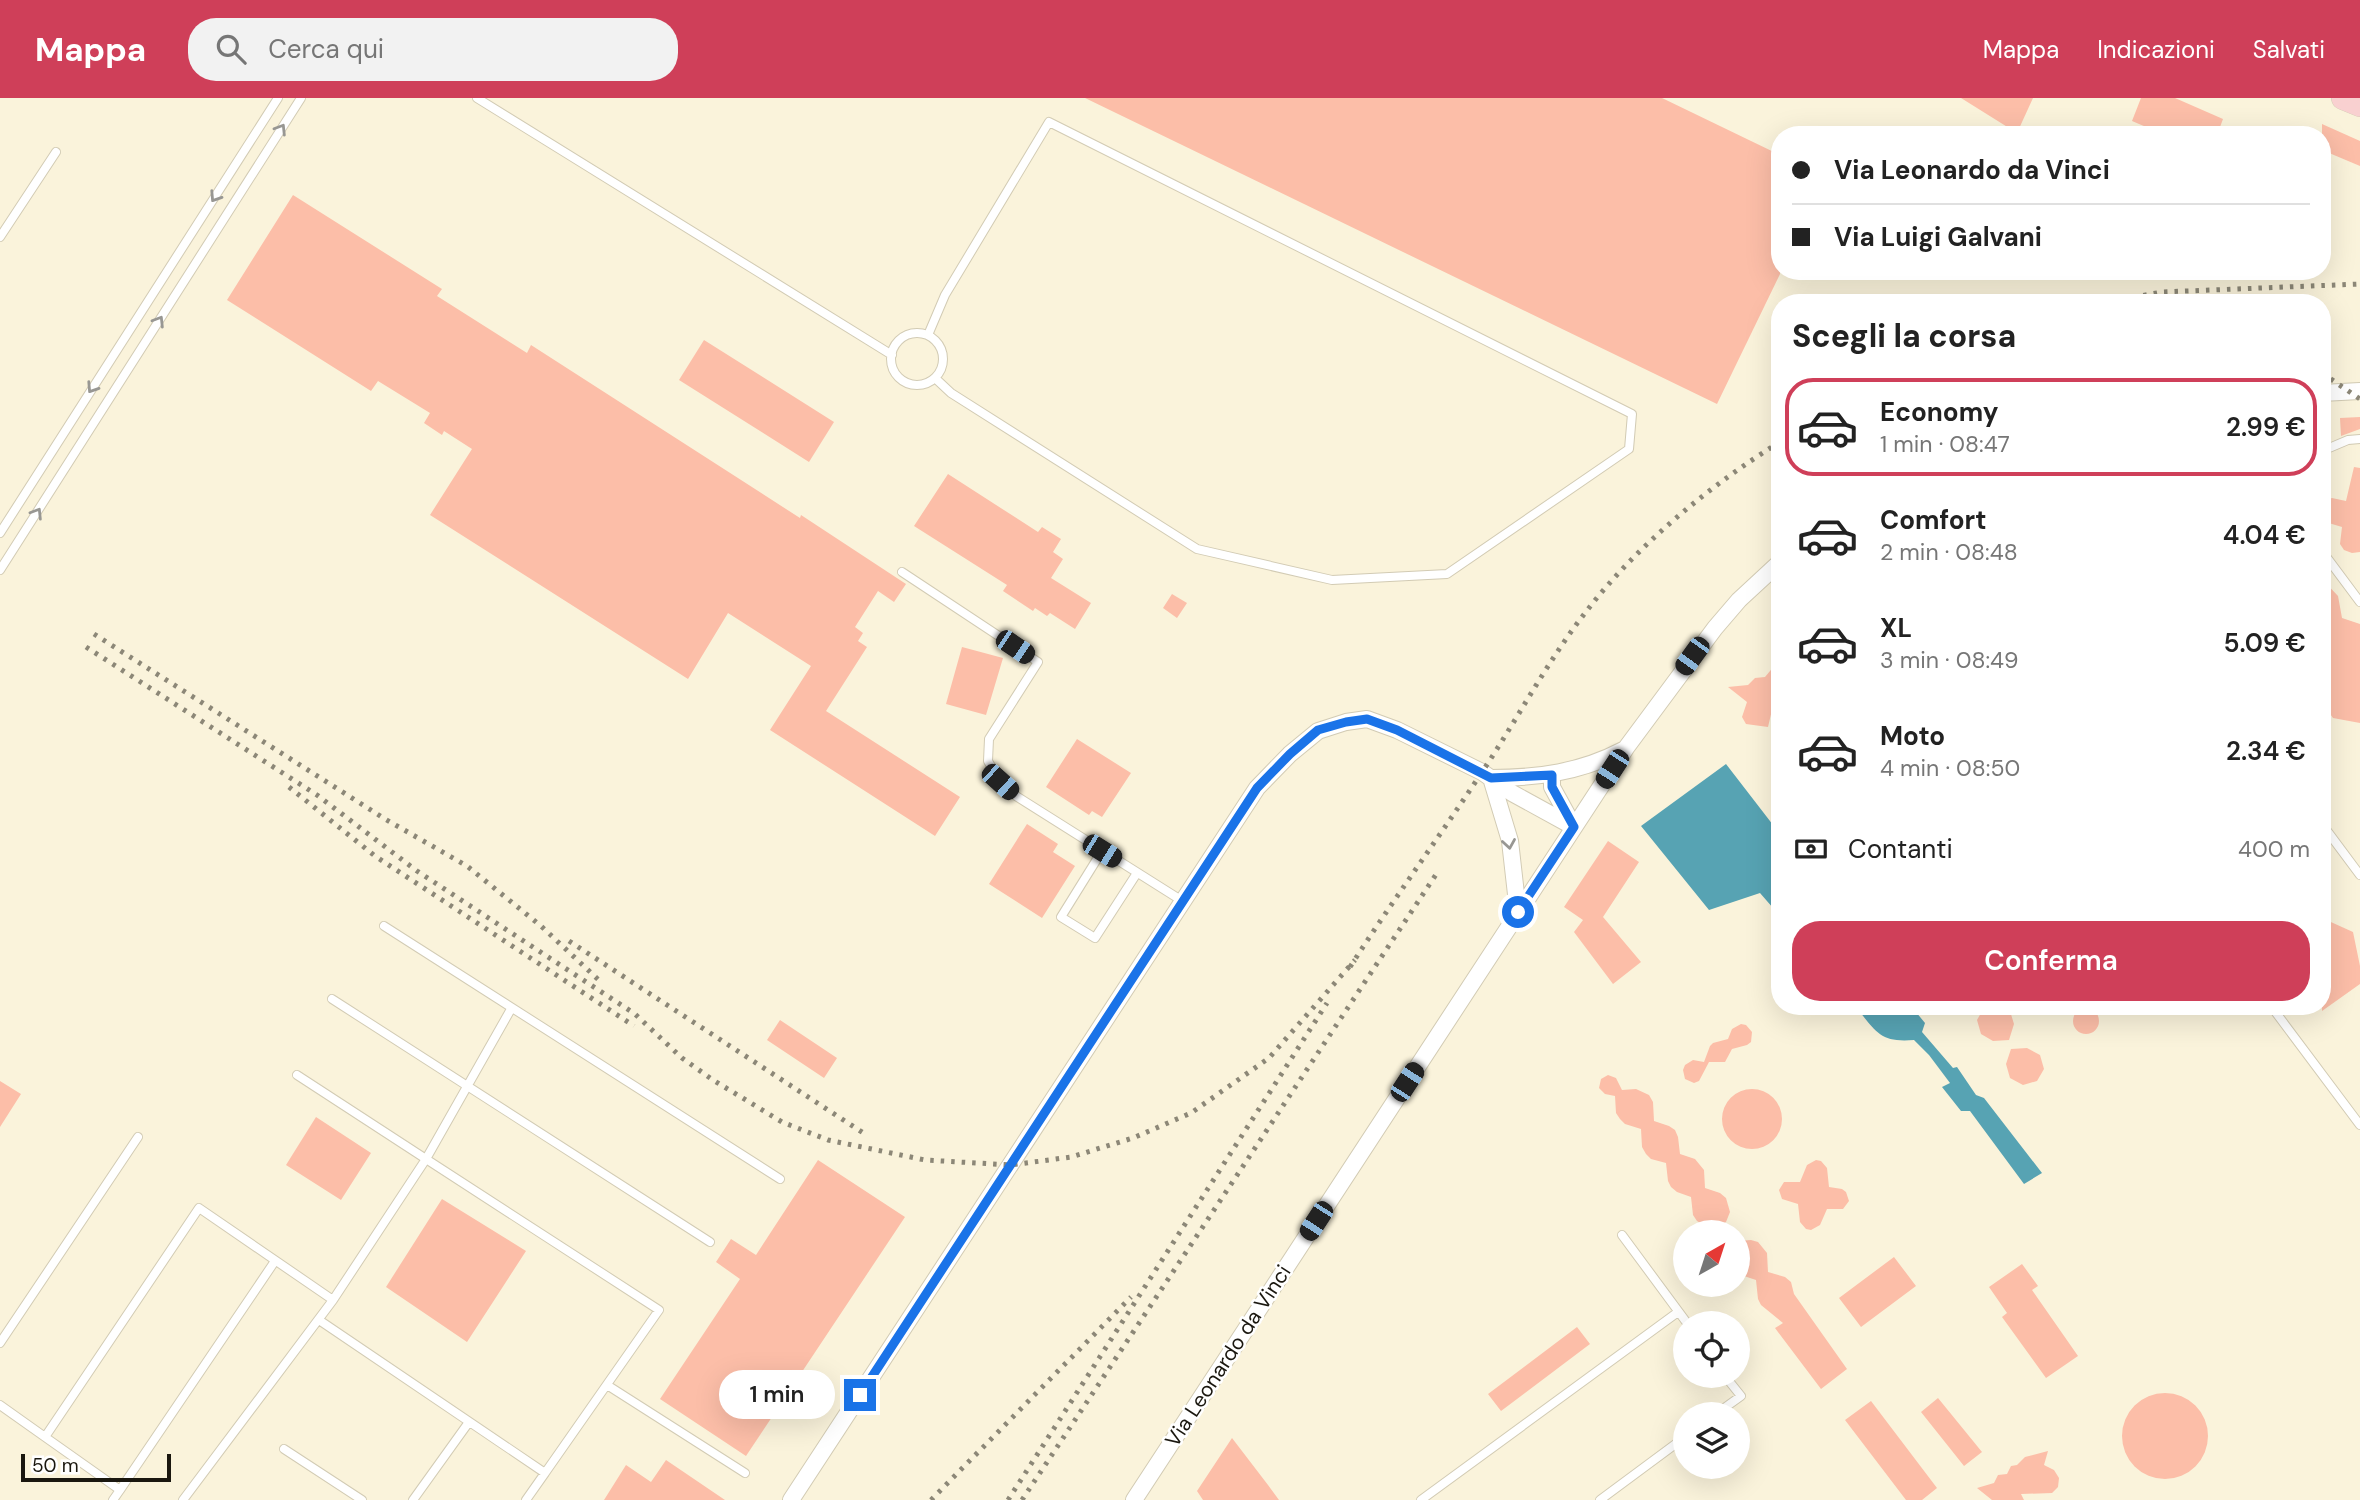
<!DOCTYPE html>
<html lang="it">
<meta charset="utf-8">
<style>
:root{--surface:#fff;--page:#f2f2f2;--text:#222;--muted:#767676;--line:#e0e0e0;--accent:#cf3f59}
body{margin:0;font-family:"DM Sans",sans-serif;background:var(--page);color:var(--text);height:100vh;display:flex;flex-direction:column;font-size:26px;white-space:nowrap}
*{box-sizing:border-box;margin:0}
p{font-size:23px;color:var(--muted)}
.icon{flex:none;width:38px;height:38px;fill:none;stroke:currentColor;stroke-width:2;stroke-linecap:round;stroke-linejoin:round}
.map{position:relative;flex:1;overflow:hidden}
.side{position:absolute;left:1771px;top:196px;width:560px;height:721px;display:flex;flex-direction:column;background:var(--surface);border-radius:28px;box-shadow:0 7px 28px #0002}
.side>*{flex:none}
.top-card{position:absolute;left:1771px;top:28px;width:560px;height:154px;border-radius:28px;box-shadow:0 7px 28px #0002;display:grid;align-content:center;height:154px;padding:0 21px;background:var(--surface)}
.needle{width:46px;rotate:39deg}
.tools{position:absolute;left:1673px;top:1122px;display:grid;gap:14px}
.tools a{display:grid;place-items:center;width:77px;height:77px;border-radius:50%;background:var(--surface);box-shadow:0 7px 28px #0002;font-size:35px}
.scale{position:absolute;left:21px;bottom:18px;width:150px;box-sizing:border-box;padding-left:7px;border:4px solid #1a170f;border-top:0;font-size:19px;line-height:24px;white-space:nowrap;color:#1a170f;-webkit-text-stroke:5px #fff;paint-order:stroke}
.end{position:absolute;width:32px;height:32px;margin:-16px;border:9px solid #1a73e8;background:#fff;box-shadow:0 0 0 4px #fff}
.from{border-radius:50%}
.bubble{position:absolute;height:49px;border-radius:24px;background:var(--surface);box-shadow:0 7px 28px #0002;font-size:23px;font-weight:600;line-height:49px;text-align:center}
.car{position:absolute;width:21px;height:42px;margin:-21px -10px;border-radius:9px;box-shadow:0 0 5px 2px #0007;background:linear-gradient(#222 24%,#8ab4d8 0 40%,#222 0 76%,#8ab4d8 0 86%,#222 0)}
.top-card b{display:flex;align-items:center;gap:24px;height:66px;font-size:26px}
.top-card b+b{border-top:2px solid var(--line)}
.top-card i{width:18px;height:18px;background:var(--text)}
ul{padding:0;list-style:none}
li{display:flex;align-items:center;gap:21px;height:98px;margin:0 14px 10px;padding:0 7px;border:4px solid transparent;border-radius:28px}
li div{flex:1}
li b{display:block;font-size:26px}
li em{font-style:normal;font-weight:600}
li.active{border-color:var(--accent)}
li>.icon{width:63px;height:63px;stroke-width:1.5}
h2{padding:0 21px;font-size:32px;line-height:84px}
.pay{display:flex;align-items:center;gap:18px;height:77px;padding:0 21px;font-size:26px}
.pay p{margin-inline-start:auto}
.action{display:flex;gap:14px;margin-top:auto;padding:14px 21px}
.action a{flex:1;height:80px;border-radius:28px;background:var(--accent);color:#fff;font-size:28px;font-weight:600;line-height:80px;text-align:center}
header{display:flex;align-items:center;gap:42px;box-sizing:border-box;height:98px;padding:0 35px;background:var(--accent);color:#fff}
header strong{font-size:33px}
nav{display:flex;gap:38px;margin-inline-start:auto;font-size:24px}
.search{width:490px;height:63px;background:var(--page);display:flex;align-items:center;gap:18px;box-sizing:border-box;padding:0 24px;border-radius:28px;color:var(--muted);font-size:26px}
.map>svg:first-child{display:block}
</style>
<header>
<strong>Mappa</strong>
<div class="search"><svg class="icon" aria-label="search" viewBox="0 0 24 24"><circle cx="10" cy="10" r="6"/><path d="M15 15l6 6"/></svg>Cerca qui</div>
<nav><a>Mappa</a><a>Indicazioni</a><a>Salvati</a></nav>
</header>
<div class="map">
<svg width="2360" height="1402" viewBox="0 0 2360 1402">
<rect width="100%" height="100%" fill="#faf3db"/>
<path fill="#57a3b3" d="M1726 666 1780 736V818L1760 795 1709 812 1641 728Z
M1855 908H1911L1925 925 1922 934 1953 970 1957 969 1976 997 1984 1000 2042 1075 2024 1086 1970 1013H1961L1942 989 1950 985 1929 957 1914 942C1879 945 1876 933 1855 908Z"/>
<path fill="#fcbea8" d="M1085 0H1662L1780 57V176L1717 306Z
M1961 0H2033L2017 35Z
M2141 0H2175L2223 21 2217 37H2165L2132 23Z
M2322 26 2360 43V68L2322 52Z
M293 97 442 191 437 198 527 255 531 247 800 420 801 417 906 486 894 504 878 493 855 529 863 535 858 543 867 549 826 613 960 699 935 738 770 632 811 568 728 515 688 581 430 417 472 351 444 333 442 337 424 325 430 315 378 283 371 293 227 202Z
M704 242 834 324 809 364 679 282Z
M2360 319V331L2341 338 2340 320Z
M2354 369 2360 370V454L2352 455 2344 452 2340 446 2342 429 2322 423V403L2332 400 2346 403Z
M948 376 1038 434 1042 429 1061 441 1053 454 1063 461 1051 480 1091 505 1075 531 1050 515 1047 518 1035 510 1033 513 1003 493 1007 487 914 428Z
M2322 481 2338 498 2342 520 2360 526V625L2333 620 2326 610 2322 588Z
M1172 496 1187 505 1177 520 1163 510Z
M962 549 1003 560 986 617 946 606Z
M1780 561V578L1768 629 1746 626 1742 619 1747 604 1728 589 1748 587 1755 580 1765 579Z
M1077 641 1131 675 1102 719 1092 713 1089 717 1046 689Z
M1027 726 1058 746 1053 754 1075 768 1042 820 989 786Z
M1608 743 1639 764 1603 819 1641 864 1613 886 1574 834 1583 822 1564 809Z
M2322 820 2353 834 2360 868V886L2322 913Z
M1985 908H2005L2010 913 2014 926 2009 942 1993 943 1981 936 1977 922Z
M2073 923a13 13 0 1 1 26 0a13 13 0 1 1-26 0Z
M780 922 837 960 824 980 767 942Z
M1741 926 1746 927 1752 934 1751 944 1747 947 1732 951 1725 964H1709L1699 983 1694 985 1685 981 1683 972 1685 967 1693 962 1704 964 1710 948 1713 945 1728 941 1732 931Z
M2027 950 2040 957 2044 971 2037 983 2023 987 2010 980 2006 966 2011 951Z
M1608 977 1616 980 1622 992 1636 991 1649 997 1653 1004 1654 1023 1669 1028 1675 1032 1678 1039 1680 1056 1695 1061 1704 1072 1705 1090 1720 1095 1726 1100 1730 1114 1726 1124 1716 1130H1709L1697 1123 1693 1117 1691 1099 1677 1094 1671 1089 1668 1083 1666 1065 1651 1061 1646 1056 1642 1049 1641 1031 1625 1026 1620 1021 1616 1015 1615 998 1605 996 1599 990 1601 981Z
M0 983 21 996 0 1029Z
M1722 1021a30 30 0 1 1 60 0a30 30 0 1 1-60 0Z
M316 1019 371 1055 341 1102 286 1067Z
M818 1062 905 1119 746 1358 660 1301 740 1181 716 1164 731 1141 756 1157Z
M1816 1062 1821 1063 1827 1070 1829 1089 1842 1091 1846 1094 1849 1103 1843 1111H1827L1820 1127 1811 1132 1806 1131 1800 1124 1798 1106 1782 1101 1779 1092 1784 1084H1800L1807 1067Z
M442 1101 526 1153 467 1244 386 1189Z
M1751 1142 1758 1144 1767 1155 1768 1174 1785 1179 1791 1184 1794 1196 1847 1271 1821 1291 1775 1230 1783 1225 1761 1207 1758 1201 1756 1182 1738 1176V1143Z
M1894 1159 1916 1188 1861 1229 1839 1200Z
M2022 1166 2038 1188 2032 1192 2078 1258 2046 1280 2002 1219 2007 1215 1989 1189Z
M1577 1229 1590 1246 1501 1313 1488 1296Z
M2122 1338a43 43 0 1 1 86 0a43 43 0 1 1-86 0Z
M1938 1300 1982 1354 1964 1368 1921 1314Z
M1871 1303 1937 1390 1922 1402H1906L1845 1322Z
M1232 1340 1268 1387 1279 1402H1203L1197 1393Z
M2048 1353 2044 1367 2054 1372 2059 1380 2058 1389 2052 1395 2021 1396 2024 1402H1992L1977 1390 1994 1385 1998 1377 2007 1376 2011 1368 2017 1367 2025 1359Z
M666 1362 725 1402H604L626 1367 651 1384Z"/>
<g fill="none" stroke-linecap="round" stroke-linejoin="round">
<g stroke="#d2cbb4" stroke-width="10">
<path id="lane" d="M477 0 892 257
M0 139 56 54
M891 261a26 26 0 1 1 52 0a26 26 0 1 1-52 0Z
M928 237 945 197 1049 24 1632 316 1629 351 1447 476 1332 482 1197 451 951 295 935 280
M2322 353 2348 342 2360 341
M0 435 278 0
M2322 453 2360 504
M0 472 301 0
M902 474 1038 564 989 641 988 663 1000 684 1016 698 1184 804
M2322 726 2360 777
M1102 753 1061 819 1095 840 1137 775
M384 828 780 1081
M332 901 710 1144
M2271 908 2360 1027
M297 977 426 1061 511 911
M1622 1137 1687 1225
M275 1163 120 1392 45 1339 199 1110 333 1202
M0 1245 138 1039
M607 1287 745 1375
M0 1307 45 1339
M1716 1316 1741 1298 1725 1278
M284 1351 362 1402
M113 1402 120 1392
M183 1402 333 1202 426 1061 659 1212 545 1375 319 1222
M413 1402 469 1324
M526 1402 545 1375
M1421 1402 1678 1214
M1600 1402 1685 1339"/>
</g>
<g stroke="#d2cbb4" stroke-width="18">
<path id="street" d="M2322 295 2360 293
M1552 677V689L1574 729
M1491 680C1538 680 1581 674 1623 652
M1491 680 1510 743 1518 814
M791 1402 1257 690 1290 656 1318 633 1346 624 1367 621 1397 632 1482 674 1512 695 1574 729
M1134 1402 1626 650 1715 530 1739 502 1780 464"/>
</g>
<g stroke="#d2cbb4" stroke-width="24">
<path id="secondary" d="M2343 0 2360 7"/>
</g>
<use href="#lane" stroke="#fff" stroke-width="8"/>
<use href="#street" stroke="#fff" stroke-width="16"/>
<use href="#secondary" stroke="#f9d0d0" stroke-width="23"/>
<path stroke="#8c8777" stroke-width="5" stroke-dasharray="3.5 7" stroke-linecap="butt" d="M2102 205 2162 194 2360 186
M2322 275 2360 301
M94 536 385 721 467 768 541 828 603 886
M86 549 317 697 417 773 635 916 682 960 713 982 782 1024 828 1042 925 1062 1011 1067 1071 1059 1133 1040 1191 1015 1269 960 1355 862
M289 689 375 758 634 928
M569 843 868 1038
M1350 869C1393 802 1440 738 1484 671 1518 620 1547 564 1585 515 1635 449 1710 387 1780 344
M931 1402 1131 1199
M1008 1402 1327 905
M1022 1402 1437 775"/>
</g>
<defs><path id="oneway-chevron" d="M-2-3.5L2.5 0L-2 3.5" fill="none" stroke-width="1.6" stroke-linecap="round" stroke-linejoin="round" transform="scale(1.75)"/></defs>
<g stroke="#989793">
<use href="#oneway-chevron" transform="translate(281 31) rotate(-58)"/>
<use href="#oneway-chevron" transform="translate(215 99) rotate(123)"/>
<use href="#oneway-chevron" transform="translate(159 223) rotate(-58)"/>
<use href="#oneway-chevron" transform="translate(92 290) rotate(123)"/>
<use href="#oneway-chevron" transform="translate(37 415) rotate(-58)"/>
<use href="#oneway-chevron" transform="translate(1509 746) rotate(81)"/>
</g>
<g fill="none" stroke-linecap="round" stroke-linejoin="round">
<path stroke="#1a73e8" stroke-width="9" d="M860 1297 1257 690 1290 656 1318 632 1346 624 1367 621 1397 632 1491 680 1552 677V689L1574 729 1518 814"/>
</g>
<g text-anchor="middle" stroke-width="5" stroke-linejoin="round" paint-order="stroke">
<g font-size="21" fill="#1a170f" stroke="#fff">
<text transform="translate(1228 1258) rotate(-57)" y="7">Via Leonardo da Vinci</text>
</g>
</g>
</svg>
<div class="tools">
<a><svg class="needle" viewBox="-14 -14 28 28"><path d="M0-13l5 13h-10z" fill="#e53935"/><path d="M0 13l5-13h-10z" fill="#767676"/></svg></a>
<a><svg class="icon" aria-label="locate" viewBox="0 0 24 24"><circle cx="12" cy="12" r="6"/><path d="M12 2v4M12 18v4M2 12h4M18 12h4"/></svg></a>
<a><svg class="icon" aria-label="layers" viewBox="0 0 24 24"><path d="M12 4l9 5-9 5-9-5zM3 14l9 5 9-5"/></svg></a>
</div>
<div class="scale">50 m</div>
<i class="end from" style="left:1518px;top:814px"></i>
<i class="end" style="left:860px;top:1297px"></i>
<div class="bubble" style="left:719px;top:1272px;width:116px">1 min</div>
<i class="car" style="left:1015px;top:549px;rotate:124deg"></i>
<i class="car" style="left:1692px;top:558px;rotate:216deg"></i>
<i class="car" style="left:1612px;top:671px;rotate:213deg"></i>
<i class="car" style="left:1000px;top:684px;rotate:132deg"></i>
<i class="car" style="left:1102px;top:753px;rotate:122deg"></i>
<i class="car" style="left:1407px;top:984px;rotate:33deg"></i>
<i class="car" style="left:1316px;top:1123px;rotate:213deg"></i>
<div class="top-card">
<b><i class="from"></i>Via Leonardo da Vinci</b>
<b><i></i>Via Luigi Galvani</b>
</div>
<section class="side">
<h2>Scegli la corsa</h2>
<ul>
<li class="active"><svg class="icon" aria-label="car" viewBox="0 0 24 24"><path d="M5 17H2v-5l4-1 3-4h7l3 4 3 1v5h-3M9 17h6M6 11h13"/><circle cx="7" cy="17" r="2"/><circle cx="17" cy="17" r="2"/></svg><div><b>Economy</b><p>1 min · 08:47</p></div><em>2.99 €</em></li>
<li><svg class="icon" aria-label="car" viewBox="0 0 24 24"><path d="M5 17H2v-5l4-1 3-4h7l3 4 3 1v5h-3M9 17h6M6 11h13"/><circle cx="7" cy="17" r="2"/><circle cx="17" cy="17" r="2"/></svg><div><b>Comfort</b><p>2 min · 08:48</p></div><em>4.04 €</em></li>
<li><svg class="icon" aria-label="car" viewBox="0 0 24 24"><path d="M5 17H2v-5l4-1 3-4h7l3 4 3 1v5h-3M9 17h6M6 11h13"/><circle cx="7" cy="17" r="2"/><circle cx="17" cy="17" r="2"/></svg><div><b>XL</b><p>3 min · 08:49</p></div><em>5.09 €</em></li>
<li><svg class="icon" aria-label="car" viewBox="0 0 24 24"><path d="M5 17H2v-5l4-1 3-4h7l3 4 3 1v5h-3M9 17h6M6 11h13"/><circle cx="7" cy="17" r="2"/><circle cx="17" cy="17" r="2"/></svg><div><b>Moto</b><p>4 min · 08:50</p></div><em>2.34 €</em></li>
</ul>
<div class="pay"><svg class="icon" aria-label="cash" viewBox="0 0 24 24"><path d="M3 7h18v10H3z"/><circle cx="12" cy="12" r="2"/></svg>Contanti<p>400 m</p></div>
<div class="action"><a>Conferma</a></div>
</section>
</div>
